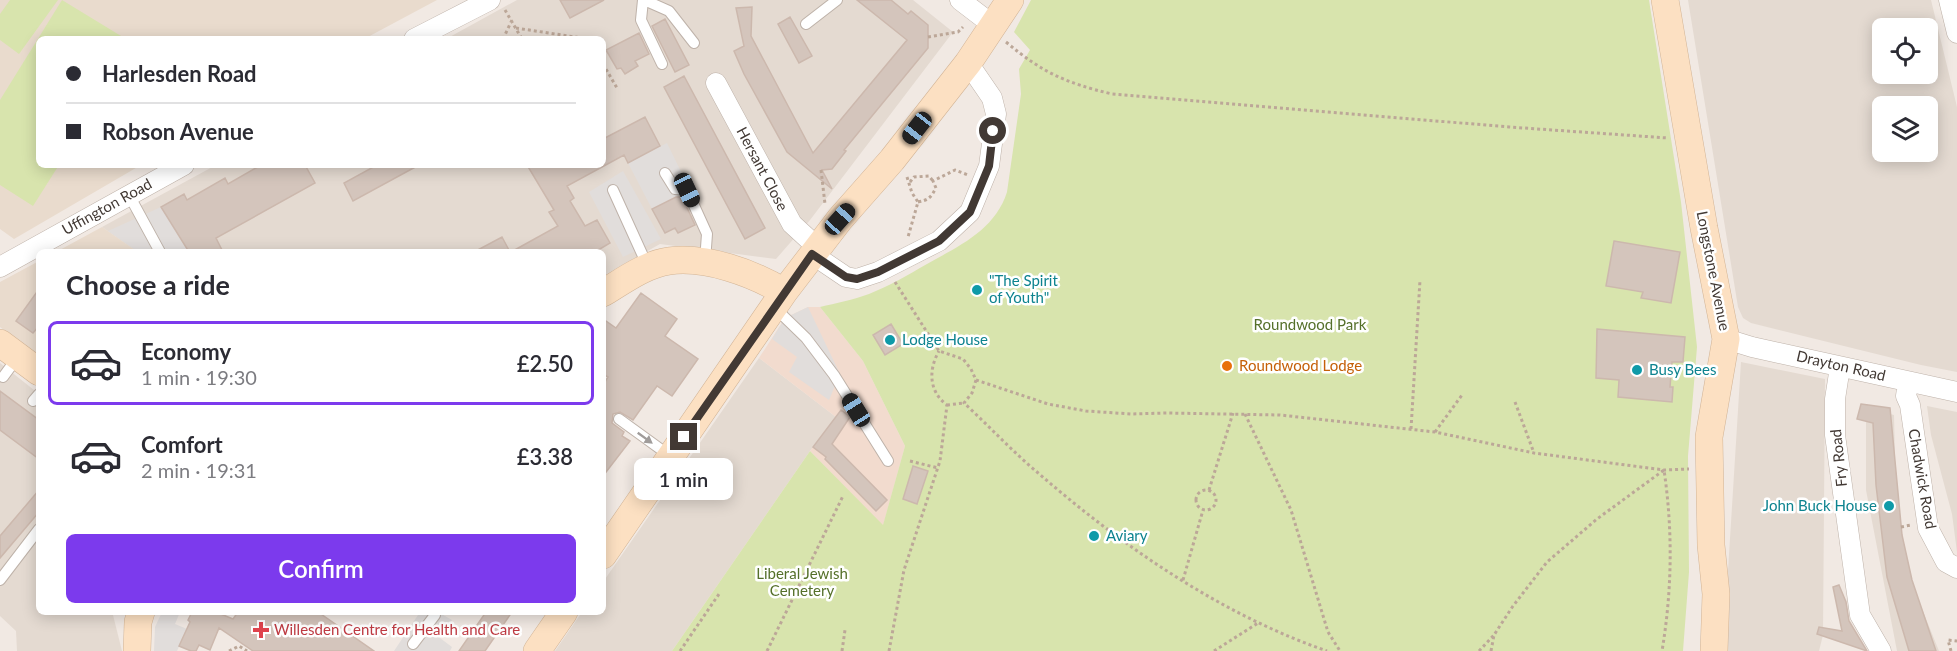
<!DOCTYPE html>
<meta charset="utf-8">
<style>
:root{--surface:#fff;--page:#f7f7f7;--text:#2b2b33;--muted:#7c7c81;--line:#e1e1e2;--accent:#7c3aed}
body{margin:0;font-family:Lato,sans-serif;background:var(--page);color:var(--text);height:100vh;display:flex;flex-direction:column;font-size:22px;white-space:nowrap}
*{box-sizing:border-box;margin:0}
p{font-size:20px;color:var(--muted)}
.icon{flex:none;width:33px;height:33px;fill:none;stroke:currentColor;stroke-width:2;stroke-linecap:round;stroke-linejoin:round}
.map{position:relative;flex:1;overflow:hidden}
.details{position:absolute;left:36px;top:249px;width:570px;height:366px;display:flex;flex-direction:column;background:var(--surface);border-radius:9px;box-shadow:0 3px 15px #0003}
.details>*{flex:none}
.top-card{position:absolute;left:36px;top:36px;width:570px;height:132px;border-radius:9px;box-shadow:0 3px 15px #0003;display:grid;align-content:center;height:132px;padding:0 30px;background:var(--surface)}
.tools{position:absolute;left:1872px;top:18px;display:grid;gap:12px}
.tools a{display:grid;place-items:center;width:66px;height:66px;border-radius:9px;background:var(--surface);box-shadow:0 3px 15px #0003;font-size:30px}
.end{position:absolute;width:27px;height:27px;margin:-14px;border:8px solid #423934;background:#fff;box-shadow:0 0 0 3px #fff}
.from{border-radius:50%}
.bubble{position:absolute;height:42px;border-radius:9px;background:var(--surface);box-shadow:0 3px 15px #0003;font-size:20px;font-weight:600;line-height:42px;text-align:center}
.car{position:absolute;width:18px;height:36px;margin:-18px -9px;border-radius:8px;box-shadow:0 0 4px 2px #0007;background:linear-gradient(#222 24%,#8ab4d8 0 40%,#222 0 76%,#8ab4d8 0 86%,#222 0)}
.top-card b{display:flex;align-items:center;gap:21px;height:57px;font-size:22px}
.top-card b+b{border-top:2px solid var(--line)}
.top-card i{width:15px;height:15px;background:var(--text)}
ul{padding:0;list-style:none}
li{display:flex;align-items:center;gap:18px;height:84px;margin:0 12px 9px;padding:0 18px;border:3px solid transparent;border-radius:9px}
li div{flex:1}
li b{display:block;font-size:22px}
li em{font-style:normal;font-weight:600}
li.active{border-color:var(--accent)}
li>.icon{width:54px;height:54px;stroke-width:1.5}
h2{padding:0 30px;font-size:27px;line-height:72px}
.action{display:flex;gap:12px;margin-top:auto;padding:12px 30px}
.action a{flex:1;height:69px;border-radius:9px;background:var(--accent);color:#fff;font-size:24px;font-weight:600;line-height:69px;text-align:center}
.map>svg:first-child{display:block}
</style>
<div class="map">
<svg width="1957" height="651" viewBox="0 0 1957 651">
<rect width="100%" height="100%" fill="#f1e9e3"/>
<path fill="#e4dad1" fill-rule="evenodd" d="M517 0H913L953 32 810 220 776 259 660 244 603 276V252H138L102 227 216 165H603V39H446Z
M1688 0H1931L1957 107V372L1921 365 1751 323 1743 318 1738 307ZM1882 28H1928V74H1882ZM1928 106V152H1882V106Z
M759 358 836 417 810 451 672 651H555L582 612H603V582Z
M1741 362 1825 379 1823 635 1819 651H1723Z
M0 363 39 394V612H115L113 615 122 651H17L16 631 0 616Z
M1927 406 1957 412V552L1952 514 1931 435Z
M1866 408 1894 415 1897 547 1939 651H1897L1866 490Z"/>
<path fill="#f2dbce" d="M808 307H820L863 361 905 446 883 526 810 451 836 417 759 358 785 318Z"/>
<path fill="#e9dbcd" d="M0 0H437L364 39H39V165H141L14 239 0 229Z
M102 227 138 252H56Z
M39 261V357L0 327V282Z"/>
<path fill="#d8e4ad" d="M10 0H58L19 54 0 40V14Z
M62 0 126 39H39V165H59L33 206 0 185V100Z
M1031 0H1649L1681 202 1697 347 1688 456 1689 572 1683 651H672L810 451 883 525 905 446 863 361 820 307C836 303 853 300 869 294 889 286 908 275 927 264 959 246 995 230 1007 192L1021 94 1019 69 1030 50 1014 32Z"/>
<path fill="#e1dddb" d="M667 143 690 190 652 209 628 163Z
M623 171 661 239 623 257 589 192Z
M161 207 188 252H138L108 231Z
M808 307 840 374 829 400 789 372 797 357 772 339 785 318Z
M162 612H180L175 624 187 629 177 651H154L155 627Z
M420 612H438L452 620 440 638 452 647 450 651H394Z"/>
<path fill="#d4c5bc" stroke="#ccb8ad" stroke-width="1.5" d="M560 0H604L570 18Z
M857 0H891L908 14 911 11 928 25V48L844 150 846 151 832 169 822 170 832 189 787 152 744 74 734 51 744 46 736 8 752 7 751 36 813 153 907 40Z
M790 17 812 56 799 63 778 24Z
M665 19 689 65 675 72 652 26Z
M639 33 649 54 635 61 638 66 625 74 621 68 617 69 606 50Z
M684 76 765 228 745 239 664 87Z
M645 117 660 146 628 163 624 155 567 186 574 198 570 201 585 226 597 220 610 243 595 252H511L558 226 549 212 554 210 527 165H603V139Z
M261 165H305L315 183 216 238 223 252H189L161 207 184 194 187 200 225 178 228 184Z
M377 165H419L353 201 344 183Z
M676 197H682L695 225 678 233 675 228 665 233 652 209Z
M502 237 510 252H474Z
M1614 241 1680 252 1671 303 1641 298 1643 292 1606 286Z
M39 289V326L33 333 16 321Z
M641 293 677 319 665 336 698 359 672 396 657 386 633 420 620 412 613 414 612 423 624 432 622 436 630 441 603 476V385L608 377 603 374V319L616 328Z
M891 324 903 344 885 355 873 335Z
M1597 329 1685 337 1683 362H1672L1670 387H1673L1672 402 1618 397 1619 380 1596 378Z
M0 391 39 420V459L0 430Z
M1861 404 1890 408 1902 535 1912 580 1936 651H1909L1887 577 1876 485 1873 423 1857 419Z
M841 410 850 417 832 444 887 500 876 511 825 459 826 457 813 447Z
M913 466 928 471 917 504 903 499Z
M39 490V512L0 558V536Z
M1839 585 1846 602 1849 621 1867 651 1817 634 1819 627 1842 631 1833 587Z
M192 612H216L233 619 238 612H318L374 651H253L219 628 210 650 199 645 196 651H191L179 646 190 622 188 620Z
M486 612H512L485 651H459Z"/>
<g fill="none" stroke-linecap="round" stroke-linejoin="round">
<g stroke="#beb2a9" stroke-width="12">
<path id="lane" d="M643 0 641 20 662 64
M644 0 669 11 694 43
M806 24 837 0
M665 173 675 189 687 190 707 234 705 261
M613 190 648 267
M129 195 160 252
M775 308 806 338 834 375 888 461
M3 377 17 358
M33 401 39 394
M619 419 670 456
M0 580 39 529
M413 644 435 615V612"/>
</g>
<g stroke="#beb2a9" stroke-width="21">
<path id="street" d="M960 0 994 26
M1949 0 1957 33
M414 39 490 0
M716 83 792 224 817 247
M812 254 846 277 857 279 878 272 939 241 970 212 989 166 996 114 992 98 968 63
M0 267 184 165
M1726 339 1752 347 1957 392
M1840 367 1835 399V435L1860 615 1881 651
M1908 382 1906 396 1910 405 1928 528 1946 562 1957 568"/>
</g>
<g stroke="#d2b496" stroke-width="28">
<path id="secondary" d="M1665 0 1704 228 1726 339 1709 437 1711 545 1716 594 1714 651
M603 293C623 281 646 264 669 261 706 256 753 273 784 292
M0 343 39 372
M603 555 784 292 840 219 892 160 968 63 1010 0
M137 651 138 622 141 612
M537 651 564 612"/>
</g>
<path stroke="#bca798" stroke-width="3" stroke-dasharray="3 3" stroke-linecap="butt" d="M505 10 522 39
M516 28 588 39
M928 37 958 32 963 27
M503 39 512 20
M1006 42C1043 73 1066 83 1112 94L1509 127 1668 138
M603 64 617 88
M821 170 825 204
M907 177 912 193 918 202 908 237
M910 182 914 177 929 176 933 181
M918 202C929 200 931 197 936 188L933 181 955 170 968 175
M895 282 939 351 963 359 971 369 976 380 1048 404 1086 411 1131 414 1167 413 1280 415 1435 432 1534 453 1664 470 1689 469
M976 380 972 393 964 403C989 426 1012 451 1037 472 1122 546 1220 614 1327 651
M1515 402 1534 453
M947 405 964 403
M1245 414 1291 510 1328 632 1340 651
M1411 429 1420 280
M1435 432 1462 395
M910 461 938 468
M1196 500a10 10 0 1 1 20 0a10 10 0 1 1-20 0Z
M1209 490 1233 413
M1901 527 1911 525
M1183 580 1203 510
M229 651 239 646 247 651
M680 651 719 594
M767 651 843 496
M842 651 845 630
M889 651 904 570 940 461 947 405C929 392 928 370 939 351
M1214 651 1258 623
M1479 651 1494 635
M1491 651 1494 635 1513 606 1547 562 1597 519 1664 470C1673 531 1672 591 1662 651
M1951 651 1948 640 1957 641"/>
<use href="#lane" stroke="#fff" stroke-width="10"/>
<use href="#street" stroke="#fff" stroke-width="20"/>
<use href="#secondary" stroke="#fce0c2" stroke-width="27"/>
</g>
<defs><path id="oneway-solid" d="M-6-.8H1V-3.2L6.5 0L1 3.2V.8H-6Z" transform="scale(1.5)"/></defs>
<use fill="#a09c9a" href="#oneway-solid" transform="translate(645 438) rotate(36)"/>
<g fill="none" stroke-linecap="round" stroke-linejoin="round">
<path stroke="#423934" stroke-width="8" d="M684 437 812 254 846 277 857 279 878 272 939 241 970 212 989 166 993 131"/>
</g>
<g fill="#0f9aa8" stroke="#fff" stroke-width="2">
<circle cx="977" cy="290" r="6"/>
<circle cx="890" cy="340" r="6"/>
<circle cx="1637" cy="370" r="6"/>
<circle cx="1889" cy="506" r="6"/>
<circle cx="1094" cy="536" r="6"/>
</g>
<circle fill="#e8710a" stroke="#fff" stroke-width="2" cx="1227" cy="366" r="6"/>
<path fill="#e0444e" stroke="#fff" stroke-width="2" d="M258 621h6v6h6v6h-6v6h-6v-6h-6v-6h6z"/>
<g text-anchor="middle" stroke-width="5" stroke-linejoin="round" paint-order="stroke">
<g font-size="15" fill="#423934" stroke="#fff">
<text transform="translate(762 169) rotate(62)" y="5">Hersant Close</text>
<text transform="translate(107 207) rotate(-29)" y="5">Uffington Road</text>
<text transform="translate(1713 271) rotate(79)" y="5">Longstone Avenue</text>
<text transform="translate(1841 366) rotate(13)" y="5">Drayton Road</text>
<text transform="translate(1839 458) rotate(-96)" y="5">Fry Road</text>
<text transform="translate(1922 479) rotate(80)" y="5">Chadwick Road</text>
</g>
<g font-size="15" fill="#0d838f" stroke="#fff" text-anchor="start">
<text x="989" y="286">"The Spirit<tspan x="989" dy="17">of Youth"</tspan></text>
<text x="902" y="345">Lodge House</text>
<text x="1649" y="375">Busy Bees</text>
<text x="1877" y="511" text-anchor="end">John Buck House</text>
<text x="1106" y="541">Aviary</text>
</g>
<g font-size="15" fill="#55702a" stroke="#fff">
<text x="1310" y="330">Roundwood Park</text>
<text x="802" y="579">Liberal Jewish<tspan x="802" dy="17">Cemetery</tspan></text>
</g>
<g font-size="15" fill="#c56008" stroke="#fff" text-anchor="start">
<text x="1239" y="371">Roundwood Lodge</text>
</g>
<g font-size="15" fill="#be3a42" stroke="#fff" text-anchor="start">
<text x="274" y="635">Willesden Centre for Health and Care</text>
</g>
</g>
</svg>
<div class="tools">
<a><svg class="icon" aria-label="locate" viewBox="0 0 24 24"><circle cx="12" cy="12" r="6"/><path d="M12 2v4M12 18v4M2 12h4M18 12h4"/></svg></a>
<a><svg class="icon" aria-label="layers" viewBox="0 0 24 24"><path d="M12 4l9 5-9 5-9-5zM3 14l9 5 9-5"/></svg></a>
</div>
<i class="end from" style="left:993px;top:131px"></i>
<i class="end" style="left:684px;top:437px"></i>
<div class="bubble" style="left:634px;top:458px;width:99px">1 min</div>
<i class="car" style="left:917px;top:128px;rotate:218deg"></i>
<i class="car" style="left:687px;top:190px;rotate:155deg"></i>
<i class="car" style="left:840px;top:219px;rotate:42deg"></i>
<i class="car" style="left:856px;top:410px;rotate:328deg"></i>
<div class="top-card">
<b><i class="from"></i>Harlesden Road</b>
<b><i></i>Robson Avenue</b>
</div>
<section class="details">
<h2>Choose a ride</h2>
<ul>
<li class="active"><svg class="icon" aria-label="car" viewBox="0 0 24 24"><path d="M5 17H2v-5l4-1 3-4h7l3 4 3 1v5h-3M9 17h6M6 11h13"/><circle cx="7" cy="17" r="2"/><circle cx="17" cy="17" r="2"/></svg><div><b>Economy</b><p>1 min · 19:30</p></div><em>£2.50</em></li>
<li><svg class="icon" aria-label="car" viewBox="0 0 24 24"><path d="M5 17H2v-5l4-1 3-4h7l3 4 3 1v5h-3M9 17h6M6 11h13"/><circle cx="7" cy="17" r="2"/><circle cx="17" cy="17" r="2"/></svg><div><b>Comfort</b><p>2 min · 19:31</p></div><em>£3.38</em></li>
</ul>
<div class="action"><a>Confirm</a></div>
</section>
</div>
